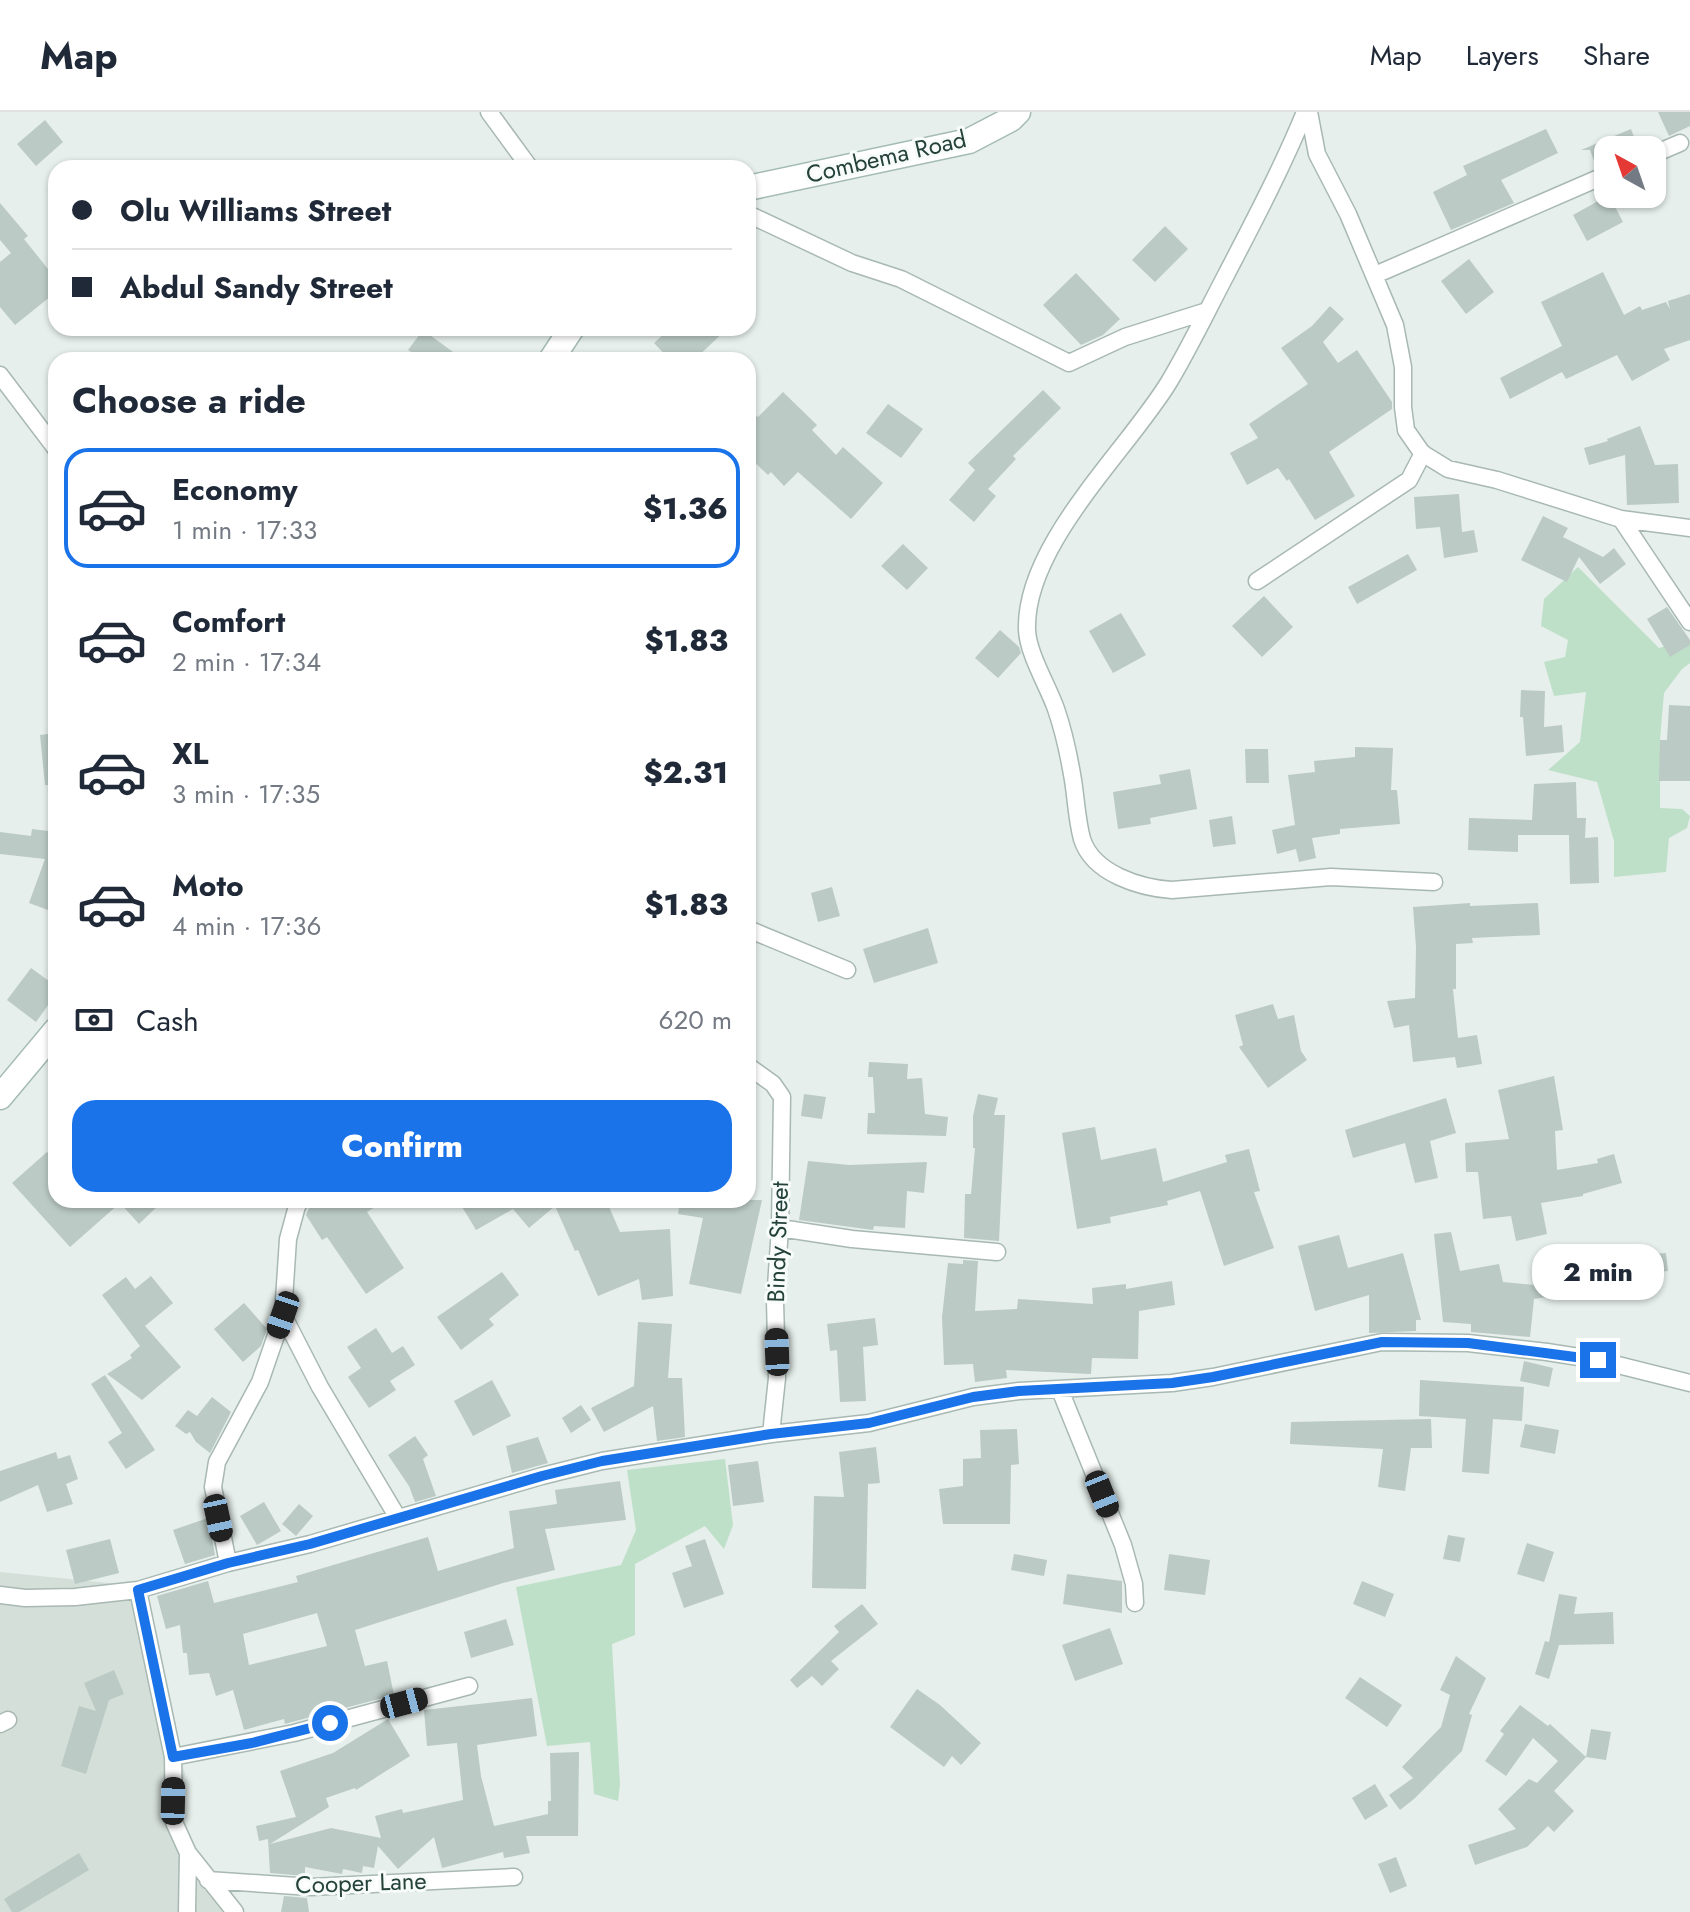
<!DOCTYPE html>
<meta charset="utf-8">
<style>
:root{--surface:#fff;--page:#f2f2f3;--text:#1f2937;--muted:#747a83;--line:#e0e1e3;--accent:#1a73e8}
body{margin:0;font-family:Jost,sans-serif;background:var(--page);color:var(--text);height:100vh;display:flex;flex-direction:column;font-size:30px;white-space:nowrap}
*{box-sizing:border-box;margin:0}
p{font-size:26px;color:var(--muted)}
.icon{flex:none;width:44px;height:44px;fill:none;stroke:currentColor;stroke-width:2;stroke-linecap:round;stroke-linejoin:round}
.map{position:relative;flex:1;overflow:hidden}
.side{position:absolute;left:48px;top:240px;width:708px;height:856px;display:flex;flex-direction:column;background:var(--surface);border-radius:24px;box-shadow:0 2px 6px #0004}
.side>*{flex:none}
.top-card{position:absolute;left:48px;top:48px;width:708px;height:176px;border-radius:24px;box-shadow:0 2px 6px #0004;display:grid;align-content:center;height:176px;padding:0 24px;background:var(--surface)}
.needle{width:52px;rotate:320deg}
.buttons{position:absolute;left:1594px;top:24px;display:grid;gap:16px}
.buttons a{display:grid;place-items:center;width:72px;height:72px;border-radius:16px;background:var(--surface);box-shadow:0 2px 6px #0004;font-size:40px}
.end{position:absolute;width:36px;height:36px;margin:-18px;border:10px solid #1a73e8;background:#fff;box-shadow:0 0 0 4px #fff}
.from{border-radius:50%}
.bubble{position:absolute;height:56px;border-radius:24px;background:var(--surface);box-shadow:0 2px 6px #0004;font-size:26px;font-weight:800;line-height:56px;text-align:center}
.car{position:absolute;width:24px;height:48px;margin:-24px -12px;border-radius:10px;box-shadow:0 0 6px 2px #0007;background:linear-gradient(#222 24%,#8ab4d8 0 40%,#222 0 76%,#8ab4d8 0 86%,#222 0)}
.top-card b{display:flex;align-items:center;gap:28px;height:76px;font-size:30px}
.top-card b+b{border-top:2px solid var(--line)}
.top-card i{width:20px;height:20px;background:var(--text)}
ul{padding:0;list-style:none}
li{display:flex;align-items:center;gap:24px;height:120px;margin:0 16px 12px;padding:0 8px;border:4px solid transparent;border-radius:24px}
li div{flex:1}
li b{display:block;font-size:30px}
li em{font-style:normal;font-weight:800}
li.active{border-color:var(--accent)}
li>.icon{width:72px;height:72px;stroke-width:1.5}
h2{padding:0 24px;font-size:36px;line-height:96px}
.pay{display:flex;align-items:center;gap:20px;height:88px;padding:0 24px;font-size:30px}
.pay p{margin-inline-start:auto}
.primary-button{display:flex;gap:16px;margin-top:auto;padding:16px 24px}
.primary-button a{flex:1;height:92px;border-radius:24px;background:var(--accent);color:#fff;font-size:32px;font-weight:800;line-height:92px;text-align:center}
header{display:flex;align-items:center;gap:48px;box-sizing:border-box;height:112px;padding:0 40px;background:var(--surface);border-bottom:2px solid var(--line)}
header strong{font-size:38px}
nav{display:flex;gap:44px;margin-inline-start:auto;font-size:28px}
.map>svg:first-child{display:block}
</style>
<header>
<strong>Map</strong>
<nav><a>Map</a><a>Layers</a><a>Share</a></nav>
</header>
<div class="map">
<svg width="1690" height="1800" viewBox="0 0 1690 1800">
<rect width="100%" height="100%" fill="#e6efeb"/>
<path fill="#d4dfda" d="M0 1460 129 1473 185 1662 170 1710 240 1800H0Z"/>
<path fill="#bfe0c8" d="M1578 455 1659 536 1690 528V551L1682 557 1664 581 1660 628V696L1682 697 1690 704 1687 716 1669 726 1666 760 1614 765V729L1597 670 1548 658 1580 630 1586 580 1554 584 1544 550 1565 545 1568 528 1541 514 1544 487Z
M725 1347 733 1413 724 1437 705 1414 635 1452V1523L612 1532 620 1672 618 1689 594 1682 590 1630 547 1634 516 1475 621 1453 636 1418 627 1358Z"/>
<path fill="#bbcac4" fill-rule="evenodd" d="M1658 0H1690V14L1669 24Z
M45 8 63 30 36 54 17 32Z
M1546 17 1558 41 1501 68 1514 91 1451 118 1433 80 1467 63 1463 54Z
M1631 17 1639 38H1608V50L1596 54 1590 38H1581Z
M1609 83 1623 110 1587 129 1573 103Z
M0 91 28 124 24 127 56 167V180L15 213 0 195V150L11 141 0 128Z
M1165 114 1188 137 1155 170 1132 148Z
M1469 147 1494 180 1466 202 1441 169Z
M1603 160 1624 203 1640 194 1642 198 1666 190 1670 197 1668 189 1690 182V228L1664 237 1670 248 1632 269 1617 243 1566 267 1562 260 1510 287 1500 266 1562 234 1541 190Z
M1076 161 1120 207 1103 223 1081 233 1043 193Z
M1330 194 1344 207 1323 230 1338 251 1357 238 1392 290V297L1329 340 1355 384 1315 408 1289 367 1287 369 1278 356 1247 373 1230 341 1258 326 1249 312 1308 272 1281 236 1312 214Z
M670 216H728L694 248H670L654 231Z
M423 218 464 248H423L408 238Z
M1043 278 1061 296 1013 344 1016 347 988 377 996 384 974 410 949 388 975 358 968 351Z
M783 280 817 313 812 318 836 343 843 335 883 371 851 407 798 360 784 374 771 360 768 363 748 344V299L758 305Z
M888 292 923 317 901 346 866 321Z
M1640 314 1655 353 1678 352 1679 391 1627 393 1625 343 1589 353 1584 336 1608 329 1607 327Z
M1459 382 1462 420 1474 418 1478 440 1444 446 1440 415 1416 417 1414 385Z
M1543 404 1568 416 1563 425 1603 445 1614 436 1626 452 1600 472 1579 445 1567 470 1521 448Z
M903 432 928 456 907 478 881 454Z
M1408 442 1417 458 1357 492 1348 475Z
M1264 484 1293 515 1262 545 1232 514Z
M1667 495 1690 528V533L1670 545 1647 507Z
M1121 501 1146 543 1113 561 1089 519Z
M1000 518 1019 535 1021 541 998 566 975 546Z
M1521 578 1545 579 1544 615 1562 613 1564 640 1526 644 1523 605H1520Z
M1669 593 1690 594V669H1659L1660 628H1667Z
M56 621V673H45L40 623Z
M1355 635 1393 636 1391 678H1397L1400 712 1340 717V722L1312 726 1316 746 1299 750 1296 737 1277 742 1272 718 1295 713 1288 663 1315 660 1314 649 1355 645Z
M1245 637H1268L1269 671H1246Z
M1190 657 1197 697 1150 706 1151 712 1118 717 1113 680 1161 672 1159 663Z
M1576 670 1577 706H1586L1585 726 1598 725 1599 771 1570 772 1569 723H1518V740L1468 738 1469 706 1532 708 1534 672Z
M1232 704 1236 732 1213 735 1209 708Z
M32 717 56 720V801L29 791 45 747 0 742V720L31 724Z
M832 775 840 804 818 810 811 781Z
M1470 791V794L1538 791 1540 823 1472 826 1473 831 1456 832V877H1453L1458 926 1477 923 1482 952 1457 956 1455 945 1413 950 1409 913 1394 916 1387 889 1415 886 1416 835 1413 795Z
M928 816 938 851 874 871 863 837Z
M31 856 56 874V882L36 910 7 888Z
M1273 892 1278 907 1294 903 1301 939 1307 948 1268 976 1239 935 1243 933 1235 903Z
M869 950 908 952 907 967 922 966 925 1002 948 1005 946 1024 867 1022 868 1001H875L873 965H868Z
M1554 964 1563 1018 1555 1019 1557 1058 1598 1051 1597 1047 1614 1042 1622 1071 1583 1082V1084L1541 1091 1547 1122 1516 1129 1511 1104 1483 1107 1478 1060H1466L1465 1031 1509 1027 1498 978Z
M804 982 826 985 822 1007 801 1004Z
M978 982 998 986 994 1003H1005L999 1129 964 1126 965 1082H971L975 1036H973V1004Z
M1446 986 1456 1021 1430 1029 1438 1066 1415 1071 1405 1031 1353 1046 1345 1018Z
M1095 1015 1101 1048 1156 1036 1163 1070 1227 1050 1225 1043 1249 1037 1260 1079 1254 1080 1274 1136 1224 1154 1200 1079 1167 1089 1168 1093 1110 1105 1111 1111 1077 1117 1062 1021Z
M47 1040 56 1049V1088H164L139 1112 120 1091 70 1135 12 1071Z
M808 1049 849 1053 927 1050 924 1081 907 1079 905 1116 874 1114 873 1118 799 1108Z
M320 1088H386L367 1100 404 1156 366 1182 327 1125 322 1128 306 1103 310 1094Z
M458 1088H606L620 1120 670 1117 673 1184 642 1188 639 1167 598 1184 578 1138 575 1139 555 1094 529 1116 513 1097 476 1118Z
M680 1088H762L741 1182 689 1172 703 1106 678 1102Z
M1451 1120 1460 1159 1499 1152 1503 1170 1544 1174 1542 1160 1569 1155 1573 1181 1534 1187 1530 1225 1471 1220V1212L1443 1210 1434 1122Z
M1339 1123 1348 1156 1403 1141 1421 1208H1416V1219L1369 1221V1183L1315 1199 1298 1134Z
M1666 1141 1668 1159 1609 1164 1608 1146Z
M963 1148 978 1149 975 1199 1017 1197 1018 1187 1093 1192 1092 1176 1126 1172V1177L1172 1169 1175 1193 1139 1199 1138 1247 1092 1246 1091 1262 1006 1258 1007 1266 975 1270 973 1252 944 1253 942 1205 948 1151 963 1152Z
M502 1160 519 1183 489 1207 494 1213 461 1238 437 1205Z
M151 1164 173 1191 145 1214 181 1255 142 1288 107 1262 132 1246 130 1243 140 1234 102 1183 126 1165 135 1177Z
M244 1191 267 1217 261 1234 243 1250 214 1217Z
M875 1206 878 1233 863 1235 866 1289 840 1290 837 1238 830 1239 827 1212Z
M638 1210 672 1212 668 1266H682L685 1325 657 1329 653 1294 604 1320 591 1296 634 1274Z
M376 1216 392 1241 403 1234 415 1253 390 1269 396 1278 369 1296 348 1265 361 1256 347 1235Z
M1524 1249 1553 1256 1549 1275 1520 1269Z
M105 1263 155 1338 126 1357 108 1330 122 1321 91 1272Z
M492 1268 511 1304 473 1324 454 1289Z
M1420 1268 1524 1275 1522 1309 1493 1307 1489 1362 1462 1360 1466 1307 1419 1304Z
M212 1285 231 1300 210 1341 196 1330 190 1320 186 1322 175 1314 188 1298 197 1304Z
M581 1293 591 1308 571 1321 562 1306Z
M1431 1307 1432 1336H1411L1405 1379 1378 1375 1383 1337 1290 1332 1291 1310Z
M1525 1312 1559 1318 1555 1342 1520 1335Z
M1017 1317 1019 1352 1011 1353 1010 1412H943L939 1377 963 1374V1347L981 1346 980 1318Z
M415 1324 428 1343 423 1347 436 1384 415 1390 409 1374 388 1343Z
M538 1325 548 1351 512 1361 506 1334Z
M876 1335 880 1371 868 1372 866 1477 812 1476 814 1384 844 1385 839 1340Z
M56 1340 58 1347 70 1343 78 1367 66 1372 73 1392 47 1400 38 1373 0 1390V1359Z
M758 1349 764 1390 733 1394 728 1353Z
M620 1369 626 1408 545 1417 555 1458 503 1471 355 1518 365 1554 387 1549 394 1583 292 1610 285 1612 284 1607 244 1618 233 1578 216 1584 209 1561 189 1563 187 1541H183L180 1513 166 1517 157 1484 208 1469 214 1491 298 1470 296 1464 428 1425 438 1459 514 1436 509 1399 557 1392 555 1378ZM317 1501 327 1534 249 1553 243 1522Z
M264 1390 281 1419 257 1433 240 1404Z
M299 1392 313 1404 296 1424 282 1412Z
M208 1406 215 1443 185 1452 173 1418Z
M1448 1423 1465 1426 1460 1450 1443 1447Z
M110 1427 119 1461 75 1472 66 1438Z
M705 1427 724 1482 684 1496 672 1461 692 1454 685 1434Z
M1527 1431 1554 1440 1544 1470 1517 1462Z
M1014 1442 1047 1448 1044 1464 1011 1458Z
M1169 1442 1210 1448 1205 1483 1164 1478Z
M1067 1462 1122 1469V1501L1063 1492Z
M1362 1469 1394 1482 1385 1505 1353 1492Z
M1559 1482 1577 1485 1574 1502 1613 1500 1614 1532 1559 1533 1549 1567 1535 1562 1545 1529 1549 1530Z
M862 1492 878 1512 831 1549 839 1557 822 1574 812 1564 797 1576 790 1568 839 1520 834 1514Z
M506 1507 514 1533 471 1546 464 1520Z
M1110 1516 1123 1552 1075 1569 1062 1533Z
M1456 1544 1486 1566 1469 1602 1472 1603 1462 1639 1414 1687 1400 1698 1389 1683 1413 1666 1402 1655 1441 1615 1450 1583 1440 1578Z
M114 1558 124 1582 109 1588 86 1662 61 1654 79 1594 96 1599 84 1571Z
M1360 1565 1402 1593 1387 1615 1345 1586Z
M917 1577 940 1593 981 1631 961 1653 952 1644 944 1655 890 1615Z
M532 1586 537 1624 477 1633 481 1664 494 1714 548 1702V1689H551L550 1641 579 1640 578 1724H526L530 1741 504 1746 503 1740 442 1756 434 1725 398 1757 378 1734 374 1756 363 1754 362 1761 343 1757 342 1762 305 1755V1764L270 1761 268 1727 259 1729 256 1714 296 1705 280 1659 333 1641 388 1607 410 1644 356 1678 355 1676 326 1686 329 1695 270 1732 331 1716 381 1726 375 1704 402 1697 403 1701 463 1688 457 1631 427 1634 424 1598Z
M1520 1593 1548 1614 1550 1612 1586 1645 1554 1679 1574 1699 1554 1720 1548 1714 1527 1735 1475 1753 1468 1733 1516 1717 1498 1697 1529 1667 1537 1671 1558 1649 1533 1626 1506 1664 1485 1649 1504 1622 1500 1619Z
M1591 1617 1611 1620 1606 1648 1586 1645Z
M1375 1672 1388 1694 1365 1708 1352 1686Z
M79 1741 89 1758 19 1800H12L4 1787Z
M1396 1745 1407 1774 1390 1781 1378 1752Z
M284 1784 307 1786 309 1800H281Z"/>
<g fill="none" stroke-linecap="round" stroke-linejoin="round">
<g stroke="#a8b8b2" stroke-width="19">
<path id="street" d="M489 0 530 56
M1305 0C1282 56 1254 109 1226 163 1207 199 1190 235 1169 270 1127 339 1024 433 1027 518 1028 542 1048 574 1056 597 1064 620 1069 644 1073 668 1076 687 1077 709 1082 727 1093 762 1141 776 1172 778L1331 765 1434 770
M1309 0 1317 42 1348 102 1395 213 1403 255V295L1406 318 1422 341 1448 357 1497 368 1621 407 1690 416
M1652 43 1680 31
M748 102 852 151 901 167 1069 251 1125 225 1207 199
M1375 163 1608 62
M0 263 56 337
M1621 407 1690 510
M1257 469 1409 368 1423 341
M748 817 847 858
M748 954 773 972 782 985 780 1116 775 1189 777 1266 771 1322
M780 1116 852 1127 997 1140
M283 1203 320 1275 398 1406
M1060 1278 1123 1433 1134 1472 1135 1491
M228 1451 213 1375 217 1350 260 1270 283 1203 288 1127 297 1094 301 1088
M138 1478 173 1645 174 1710 188 1741 235 1800
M0 1483 25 1486 75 1485 138 1478 228 1451 310 1432 542 1364 602 1349 771 1322 869 1311 973 1285 1019 1279 1172 1271 1213 1265 1382 1230 1468 1231 1547 1240 1598 1248 1690 1271
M0 1612 8 1608
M173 1645 294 1621 469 1574
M208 1768 311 1775 514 1765
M187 1800 188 1741"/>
</g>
<g stroke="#a4bbb3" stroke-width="27">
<path id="secondary" d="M748 76 969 29 1011 7 1018 0
M551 248 572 216
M0 985 56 918"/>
</g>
<use href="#street" stroke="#fff" stroke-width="16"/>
<use href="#secondary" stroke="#fff" stroke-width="24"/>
</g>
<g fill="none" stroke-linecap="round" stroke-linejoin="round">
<path stroke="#1a73e8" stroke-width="10" d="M330 1611 252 1631 173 1645 138 1478 228 1451 310 1432 542 1364 602 1349 771 1322 869 1311 973 1285 1019 1279 1172 1271 1213 1265 1382 1230 1468 1231 1598 1248"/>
</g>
<g text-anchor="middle" stroke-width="6" stroke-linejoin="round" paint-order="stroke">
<g font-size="24" fill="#24423a" stroke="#f7fbf9">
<text transform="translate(886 45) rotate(-13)" y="8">Combema Road</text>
<text transform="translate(778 1130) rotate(-88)" y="8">Bindy Street</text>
<text transform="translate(361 1771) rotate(-2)" y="8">Cooper Lane</text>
</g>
</g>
</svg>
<div class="buttons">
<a><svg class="needle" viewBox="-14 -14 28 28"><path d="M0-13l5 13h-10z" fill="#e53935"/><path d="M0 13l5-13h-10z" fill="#747a83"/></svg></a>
</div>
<i class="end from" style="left:330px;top:1611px"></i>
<i class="end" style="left:1598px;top:1248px"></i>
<div class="bubble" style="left:1532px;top:1132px;width:132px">2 min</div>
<i class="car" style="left:283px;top:1203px;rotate:199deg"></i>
<i class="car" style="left:777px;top:1240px;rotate:358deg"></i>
<i class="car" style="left:1102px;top:1382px;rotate:158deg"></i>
<i class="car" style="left:218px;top:1406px;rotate:168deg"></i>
<i class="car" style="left:404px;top:1591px;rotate:75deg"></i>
<i class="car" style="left:173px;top:1689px;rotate:1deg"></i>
<div class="top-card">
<b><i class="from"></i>Olu Williams Street</b>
<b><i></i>Abdul Sandy Street</b>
</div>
<section class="side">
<h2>Choose a ride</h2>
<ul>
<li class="active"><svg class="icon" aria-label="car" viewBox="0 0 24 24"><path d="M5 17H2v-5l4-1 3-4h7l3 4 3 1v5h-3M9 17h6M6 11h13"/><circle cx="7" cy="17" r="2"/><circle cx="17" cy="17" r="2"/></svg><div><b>Economy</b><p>1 min · 17:33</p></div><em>$1.36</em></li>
<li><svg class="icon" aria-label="car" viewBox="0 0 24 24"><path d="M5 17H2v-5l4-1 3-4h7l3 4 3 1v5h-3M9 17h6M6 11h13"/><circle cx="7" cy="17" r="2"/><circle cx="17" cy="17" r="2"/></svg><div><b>Comfort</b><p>2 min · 17:34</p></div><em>$1.83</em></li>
<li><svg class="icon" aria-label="car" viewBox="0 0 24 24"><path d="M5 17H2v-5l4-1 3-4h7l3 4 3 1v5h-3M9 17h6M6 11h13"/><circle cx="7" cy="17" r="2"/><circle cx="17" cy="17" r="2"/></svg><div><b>XL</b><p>3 min · 17:35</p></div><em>$2.31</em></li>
<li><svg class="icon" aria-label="car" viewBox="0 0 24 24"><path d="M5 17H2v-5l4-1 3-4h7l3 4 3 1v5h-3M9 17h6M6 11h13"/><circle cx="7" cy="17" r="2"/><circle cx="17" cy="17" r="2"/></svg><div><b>Moto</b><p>4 min · 17:36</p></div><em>$1.83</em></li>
</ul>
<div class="pay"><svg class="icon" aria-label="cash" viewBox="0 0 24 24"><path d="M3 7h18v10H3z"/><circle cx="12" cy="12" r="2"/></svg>Cash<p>620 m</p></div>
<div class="primary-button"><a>Confirm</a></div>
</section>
</div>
